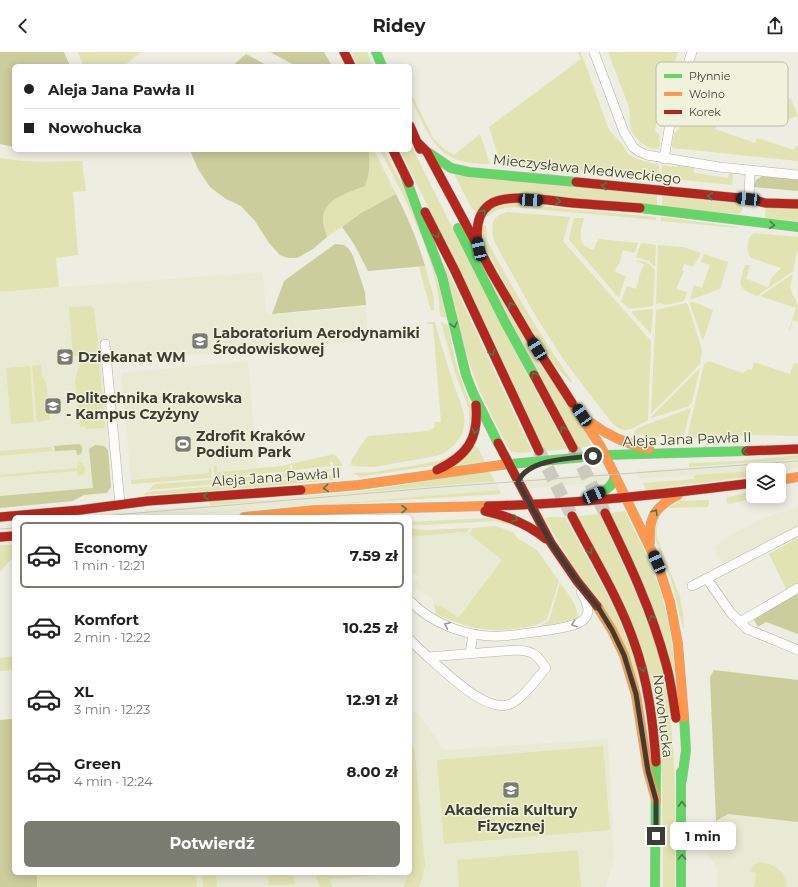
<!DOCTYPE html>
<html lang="pl">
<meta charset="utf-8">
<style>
:root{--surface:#fff;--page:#f6f6f6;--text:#222;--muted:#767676;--line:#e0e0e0;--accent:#7a7b71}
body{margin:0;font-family:Montserrat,sans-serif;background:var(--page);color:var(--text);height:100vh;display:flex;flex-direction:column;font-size:15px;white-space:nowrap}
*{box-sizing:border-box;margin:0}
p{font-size:13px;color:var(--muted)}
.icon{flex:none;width:22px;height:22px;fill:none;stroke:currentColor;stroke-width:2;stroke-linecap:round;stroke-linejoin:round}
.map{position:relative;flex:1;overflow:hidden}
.panel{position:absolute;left:12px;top:463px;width:400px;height:360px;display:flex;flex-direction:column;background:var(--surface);border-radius:6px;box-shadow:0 2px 10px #0003}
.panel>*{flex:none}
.hud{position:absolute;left:12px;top:12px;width:400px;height:88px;border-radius:6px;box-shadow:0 2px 10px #0003;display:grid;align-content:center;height:88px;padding:0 12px;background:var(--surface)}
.buttons{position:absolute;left:746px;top:411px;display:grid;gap:8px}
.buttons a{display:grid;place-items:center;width:40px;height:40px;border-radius:6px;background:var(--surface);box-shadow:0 2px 10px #0003;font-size:20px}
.end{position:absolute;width:18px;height:18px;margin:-9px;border:5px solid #3c3d34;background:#fff;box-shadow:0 0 0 2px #fff}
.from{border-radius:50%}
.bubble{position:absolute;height:28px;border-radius:6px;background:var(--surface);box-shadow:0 2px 10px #0003;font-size:13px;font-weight:700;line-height:28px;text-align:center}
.car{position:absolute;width:12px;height:24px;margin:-12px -6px;border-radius:5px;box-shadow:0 0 3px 1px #0007;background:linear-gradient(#222 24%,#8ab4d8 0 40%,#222 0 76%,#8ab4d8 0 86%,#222 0)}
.hud b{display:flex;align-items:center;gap:14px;height:38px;font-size:15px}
.hud b+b{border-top:1px solid var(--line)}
.hud i{width:10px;height:10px;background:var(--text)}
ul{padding:7px 0 0;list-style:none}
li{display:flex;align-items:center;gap:12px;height:66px;margin:0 8px 6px;padding:0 4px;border:2px solid transparent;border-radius:6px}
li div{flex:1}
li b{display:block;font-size:15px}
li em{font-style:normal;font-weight:700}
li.active{border-color:var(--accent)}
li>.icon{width:36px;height:36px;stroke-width:1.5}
.cta{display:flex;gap:8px;margin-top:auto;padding:8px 12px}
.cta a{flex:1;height:46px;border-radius:6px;background:var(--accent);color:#fff;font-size:16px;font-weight:700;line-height:46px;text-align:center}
header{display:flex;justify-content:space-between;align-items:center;height:52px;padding:0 12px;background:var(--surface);font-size:18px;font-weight:700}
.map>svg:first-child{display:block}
</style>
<header><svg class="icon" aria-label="back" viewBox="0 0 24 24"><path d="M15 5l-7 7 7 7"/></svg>Ridey<svg class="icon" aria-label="share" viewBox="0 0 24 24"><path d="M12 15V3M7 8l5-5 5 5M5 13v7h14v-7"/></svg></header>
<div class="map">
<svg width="798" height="835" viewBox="0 0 798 835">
<rect width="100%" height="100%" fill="#edede1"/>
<path fill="#e9ead4" d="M263 220 266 263 366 255 368 289 103 310 111 435 0 444V240Z
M248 309 257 416 131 428 121 321Z
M798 407V416L640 427 636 419Z
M607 421 608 430 528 436 525 427Z
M495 429 500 438 205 462 146 465 145 458Z
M798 455V474L722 512 713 495 733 482 763 466Z
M470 476H473L469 482 502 508 457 566 440 553 439 555 434 552 433 547 412 534 419 526 413 521 410 525V485L462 480 464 482Z
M410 657 420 663 444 698 608 687 614 805 606 835H37V821H410Z
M728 762 798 770V835H718V816L709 805 707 775Z"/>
<path fill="#e1e3b2" d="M78 0H141L124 14H83Z
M351 0H367L373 14H358Z
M578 0H580L585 11 609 78 622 92 629 103 640 108 657 112 659 114V126L553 116 539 117 501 113 489 75 581 7Z
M608 0H678L659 59 655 79 659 82 660 94 657 97 650 96 641 91 631 79 629 55Z
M410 39 433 86 443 96 454 103 480 82 490 112C481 112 471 112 462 109 432 102 422 69 410 44Z
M686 39 696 43 690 63 717 73 715 77 755 91 757 86 794 98 797 93H798V109L673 96 672 94 674 81 679 77 682 55Z
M785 46 791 47 798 64 789 67 769 59 768 55Z
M410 91 504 279 567 397 544 399 480 260 400 98H410Z
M369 98H374L396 142 361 161 327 185C325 179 323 173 323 167 323 147 350 140 365 133 370 121 370 111 369 98Z
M380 98H384L401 130 433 210 447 266 440 264C439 208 405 147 380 98Z
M0 106C27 111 55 110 82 109L86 139 73 140 78 203 56 206 59 235 0 240Z
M662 113 676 115 677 113 694 116V121L728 126 729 120H733L732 133 661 126Z
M455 121 657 143V156L511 142 478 160 472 157 455 124Z
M662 144 738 151 741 153 743 157 740 162 662 156Z
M518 151 568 157 656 165V168L513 155 499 157 488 164 485 163 496 153Z
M766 153 798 156V169L765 166Z
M508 160 570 165 563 189 651 289 648 367 647 369C631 375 628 385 612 371L563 307 535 263 494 189C491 173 490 164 508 160Z
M661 165 738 175 739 176 661 169Z
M574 166H584C580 180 576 194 594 198L596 191 599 187 638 191 635 200 633 201 623 198 619 213 618 212 615 220 626 224 619 245H618L570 189 569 186Z
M481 172 486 174 487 185 489 192C514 239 541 285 572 329L571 331 550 308 512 245 484 193Z
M754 181 798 185V197L793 219 757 244C736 236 739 233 745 213H749L750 215 746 226 747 227 768 235 772 225 781 216 751 206C746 200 748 194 749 186Z
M641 191 656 193 655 215 649 209 636 205Z
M658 193 683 195 701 201 693 215 684 212 682 218 684 219 676 237 687 240 684 249 665 253 660 251 656 252Z
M704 202 728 210V211L720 237 690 248 694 233 702 236 710 213 701 210Z
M637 208 648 211 655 218 653 254 629 257 621 249 627 234 636 237 639 227H638L644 212 636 209Z
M444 211 532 400 520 401 510 399C497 374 483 348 473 321 460 286 453 247 444 211Z
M483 213 585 379 592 394 578 396 505 258Z
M425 214 434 246V258L431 259 419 215Z
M793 222 790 236 798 254V270L793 268 790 278H789L796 256 760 244Z
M691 250H694L713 258 703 289 690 252Z
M686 251 688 253 702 298 700 312 651 362 656 258Z
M91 254 94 257 99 302 73 304 69 255Z
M653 257 651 282 632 261 633 259Z
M428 270H435C440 288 445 306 451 324 454 335 460 347 463 359 469 380 455 398 436 404L374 415 354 414 351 413 352 407 359 396 368 384 428 379 434 376 435 370H441L433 272H427Z
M441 270 448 273 456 313 472 357 469 378V357L455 321Z
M99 307 105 376 86 377V374L80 375 75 329 80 308Z
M708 309 743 321 748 317 752 318 754 310 790 322 794 311 798 312V384L754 383 687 386 704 312Z
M41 313 42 325 46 330 50 368 37 370 32 314Z
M30 314 34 370 11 372 6 316Z
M700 316 692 350 689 354 652 366 651 365Z
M691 356 683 386 655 385 634 382V380L638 376Z
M474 393 478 396 485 410 455 414Z
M52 395V399L0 404V399Z
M461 398 437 413 360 425 353 421 374 420 439 409Z
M334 402 340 408 342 414H333V410H330L331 414 293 418 292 413H290V419L215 426 214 414H217V420L282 414Z
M798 403V407L689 415V411L741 409Z
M77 409 82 411 85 415 84 422 78 425 77 419 0 425V423L77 416Z
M209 415H211L212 426 131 432V428L209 421Z
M331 417 328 420 252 429 149 438 154 432 225 427Z
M489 419 495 429 210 453 209 449 268 448 363 439Z
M753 419V424L646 438 643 431 694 427V423Z
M341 422 338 425 333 428 212 439 144 443 146 440 253 431Z
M500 438 501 442 306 454Z
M753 439V444H764L729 452 727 451 726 446Z
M709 448V453L707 455 667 456 679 449Z
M625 459C638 486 652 512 661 541 669 568 673 596 676 625L611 461Z
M600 462C615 495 631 528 644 562 648 572 653 583 656 593 679 672 675 754 675 835H663L662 727 654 642 576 464Z
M659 463 657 477V485L680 545 683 561 684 576H683L672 531 654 483Z
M552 465H565L615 557 636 611 641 639 572 512 544 466Z
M489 466 513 472 510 473 494 469 425 473 410 472V470Z
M496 474 514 481 517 486 537 498 559 529 547 567C534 575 529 575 514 577 486 581 462 574 436 562L434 552 439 555 440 553 458 566 502 508 469 482 473 476Z
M470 476 464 482 462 480 410 485V477L428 478Z
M798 486V532L787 539 769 502Z
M0 493H14V504L0 520Z
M560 531C568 542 578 553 578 567L538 575 549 569Z
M14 604V618L0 619V606Z
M14 667V821H196L197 835H0V668Z
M410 686 415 702 425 813 422 827 419 835H403L410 821Z
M603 694 610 778 444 792 437 708Z
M578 798 581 835H459L457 808Z
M759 810C773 811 787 820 786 835H754L756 821 751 820C752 815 754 812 759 810Z
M202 821H216L217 835H203Z
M292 821 296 832 269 833 268 822Z
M315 821H408L329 827 333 835H320Z"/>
<path fill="#cccd9c" d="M0 0H64L70 14H14V95L0 92Z
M270 0H324L332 14H296Z
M246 2 268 14H232Z
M190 98H369C370 111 370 121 365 134 350 140 323 147 323 167 323 173 325 179 327 185L313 197 297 206H288L280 203 269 191 255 169 241 154 226 147 210 135 198 117Z
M764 123 798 126V139L754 135 756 128Z
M396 142C408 166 418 189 425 214L368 219 354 192 342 175 361 161Z
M335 192 344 193 349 197 353 204 365 240 366 253 272 262 284 229Z
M79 392C83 394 83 398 81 402L77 403 76 398 55 399 54 394Z
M95 393 104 394 108 398 111 435 107 441 84 443 73 449 0 456V444L93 436 89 397Z
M798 541V582L766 570 758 575 753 566Z
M714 618 798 628V770L728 762 716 769 710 625Z
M14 667V821H37V835H0V668Z"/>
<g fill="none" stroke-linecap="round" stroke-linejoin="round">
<path stroke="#cacabe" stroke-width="13" stroke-dasharray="13 6" stroke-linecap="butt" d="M574 397 605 461
M539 399 572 464"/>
<g stroke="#b1b2a8" stroke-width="10">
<path id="street" d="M594 0 624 80 633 95 638 99 647 103 719 115 798 123
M664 107 673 54 692 0
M749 147 750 119
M105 292 120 452
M707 527 731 561 747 577 798 598
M692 534 798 479
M410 549C432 572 469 586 501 584 517 583 534 580 550 578 559 576 581 574 586 565 591 557 585 547 581 540
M740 570 798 536
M410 588 428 605
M517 598C534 599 537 603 546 616 536 627 527 642 514 650 491 667 446 620 428 605Z
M470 602 473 582"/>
</g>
<g stroke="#b1b2a8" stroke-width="10">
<path id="fast" d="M376 0 382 14
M429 101 451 116 469 120 576 130
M405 124 442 224 466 323 473 341 498 391
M640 156 798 175
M458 176 505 270 534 323
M501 413 606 403 746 399
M590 445C602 440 613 437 615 423
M681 720V835
M682 728 686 698 684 665
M655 835 656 710"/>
</g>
<g stroke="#b1b2a8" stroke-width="10">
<path id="slow" d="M572 351 601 395 657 510 670 550 678 592 684 665
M590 370C608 384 627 392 649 397
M779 428 798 425
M301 438 359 433 501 413
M244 465 316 458 488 454
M650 490C648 465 656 454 678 443
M597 554 612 578 624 603 636 643 648 719 656 748"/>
</g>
<g stroke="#b1b2a8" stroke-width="10">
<path id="jam" d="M344 0 351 14
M410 74 420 97
M417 90 427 100 492 221 529 284 572 351
M393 98 409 131
M576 130 749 147 765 151 798 152
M425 160 455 219 539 399
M478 192C476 178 477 162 489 153 506 140 552 149 573 151 596 153 618 154 640 156
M534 323 573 396
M498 391 551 491 577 529 597 554
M746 399 798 397
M437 418C467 404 479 387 476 353
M488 454C576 452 665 442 753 431
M485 459C508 464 528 472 546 487
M605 461C629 510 652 559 666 612 671 629 673 648 676 666
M572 464C593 505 619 546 634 590 648 629 653 669 656 710
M0 465 80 458 148 449 301 438
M0 485 14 484"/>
</g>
<use href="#street" stroke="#fcfcfa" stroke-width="9"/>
<use href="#fast" stroke="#63d668" stroke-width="9"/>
<use href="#slow" stroke="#ff974d" stroke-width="9"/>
<use href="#jam" stroke="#b3261e" stroke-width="9"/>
<path stroke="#c8c8c5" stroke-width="1" d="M91 465 442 435 798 409
M0 477 14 476"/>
</g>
<defs><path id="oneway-chevron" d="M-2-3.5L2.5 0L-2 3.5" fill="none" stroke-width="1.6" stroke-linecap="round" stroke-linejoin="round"/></defs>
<g stroke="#4c7a49">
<use href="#oneway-chevron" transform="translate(604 134) rotate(-175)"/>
<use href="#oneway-chevron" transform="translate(710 144) rotate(-174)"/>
<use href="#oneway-chevron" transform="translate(558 149) rotate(5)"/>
<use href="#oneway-chevron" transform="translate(483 160) rotate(-56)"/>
<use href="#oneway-chevron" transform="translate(772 173) rotate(5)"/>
<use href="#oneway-chevron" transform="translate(437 183) rotate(64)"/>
<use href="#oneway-chevron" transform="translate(511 253) rotate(-121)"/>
<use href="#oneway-chevron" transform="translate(454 273) rotate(77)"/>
<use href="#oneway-chevron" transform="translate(492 301) rotate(66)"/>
<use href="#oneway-chevron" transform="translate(534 323) rotate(-119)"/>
<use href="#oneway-chevron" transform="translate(563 377) rotate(-118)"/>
<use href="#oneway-chevron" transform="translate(475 379) rotate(104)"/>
<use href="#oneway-chevron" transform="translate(745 399) rotate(178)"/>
<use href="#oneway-chevron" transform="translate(326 436) rotate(175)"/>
<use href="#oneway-chevron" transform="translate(206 444) rotate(177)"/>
<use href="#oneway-chevron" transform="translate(404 457) rotate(-1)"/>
<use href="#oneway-chevron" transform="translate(655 460) rotate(-58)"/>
<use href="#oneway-chevron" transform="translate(515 467) rotate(21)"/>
<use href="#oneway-chevron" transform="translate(590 499) rotate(60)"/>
<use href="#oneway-chevron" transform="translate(652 566) rotate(-110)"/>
<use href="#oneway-chevron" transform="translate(643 617) rotate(75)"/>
<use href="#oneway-chevron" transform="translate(682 752) rotate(-90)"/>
<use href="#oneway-chevron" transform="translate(682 805) rotate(-90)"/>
</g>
<g stroke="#9c9c97">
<use href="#oneway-chevron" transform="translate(574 572) rotate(161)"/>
<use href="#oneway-chevron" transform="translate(447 573) rotate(-156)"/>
</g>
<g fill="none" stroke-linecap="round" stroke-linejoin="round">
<path stroke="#3c3d34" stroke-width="5" d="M593 404C572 406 527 407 518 430L551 491 577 529 598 555 612 578 624 603 636 642 648 719 656 748V784"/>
</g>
<defs>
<g id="university-square" transform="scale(0.9)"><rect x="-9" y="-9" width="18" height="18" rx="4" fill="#7a7b71" stroke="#f1f2dc"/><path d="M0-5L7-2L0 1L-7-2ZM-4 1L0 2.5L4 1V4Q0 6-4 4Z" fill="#fff"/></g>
<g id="stadium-square" transform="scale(0.9)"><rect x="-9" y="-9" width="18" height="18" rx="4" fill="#7a7b71" stroke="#f1f2dc"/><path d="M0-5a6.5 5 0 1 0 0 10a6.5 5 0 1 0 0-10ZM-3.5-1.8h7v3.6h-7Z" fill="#fff"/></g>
</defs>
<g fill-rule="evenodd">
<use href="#university-square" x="200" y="289"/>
<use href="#university-square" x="65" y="305"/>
<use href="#university-square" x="53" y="354"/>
<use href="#stadium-square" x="183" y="392"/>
<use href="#university-square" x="511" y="738"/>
</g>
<g text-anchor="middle" stroke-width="3" stroke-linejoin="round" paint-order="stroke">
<g font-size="14" fill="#3c3d34" stroke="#f1f2dc">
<text transform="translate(587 117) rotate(6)" y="5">Mieczysława Medweckiego</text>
<text transform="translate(687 387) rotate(-2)" y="5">Aleja Jana Pawła II</text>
<text transform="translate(276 425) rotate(-4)" y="5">Aleja Jana Pawła II</text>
<text transform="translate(663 664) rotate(83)" y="5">Nowohucka</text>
</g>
<g font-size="14" font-weight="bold" fill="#3c3d34" stroke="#f1f2dc" text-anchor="start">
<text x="213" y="286">Laboratorium Aerodynamiki<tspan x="213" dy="16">Środowiskowej</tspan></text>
<text x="78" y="310">Dziekanat WM</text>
<text x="66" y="351">Politechnika Krakowska<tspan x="66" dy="16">- Kampus Czyżyny</tspan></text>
<text x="196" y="389">Zdrofit Kraków<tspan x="196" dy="16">Podium Park</tspan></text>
<text x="511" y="763" text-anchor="middle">Akademia Kultury<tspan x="511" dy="16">Fizycznej</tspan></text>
</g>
</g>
<rect x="656" y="10" width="132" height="64" rx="6" fill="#f1f2dc" stroke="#bbbcaa" stroke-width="1"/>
<rect x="664" y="22" width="18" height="4" fill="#63d668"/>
<rect x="664" y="40" width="18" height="4" fill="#ff974d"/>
<rect x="664" y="58" width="18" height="4" fill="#b3261e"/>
<g font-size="11" fill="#3c3d34">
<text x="689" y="28">Płynnie</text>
<text x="689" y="46">Wolno</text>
<text x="689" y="64">Korek</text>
</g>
</svg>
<div class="buttons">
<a><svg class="icon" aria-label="layers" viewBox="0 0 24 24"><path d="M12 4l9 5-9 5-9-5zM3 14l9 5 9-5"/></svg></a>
</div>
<i class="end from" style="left:593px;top:404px"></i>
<i class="end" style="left:656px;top:784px"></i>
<div class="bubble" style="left:670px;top:770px;width:66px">1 min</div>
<i class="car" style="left:748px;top:147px;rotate:276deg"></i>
<i class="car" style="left:531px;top:148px;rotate:93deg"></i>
<i class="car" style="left:479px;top:197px;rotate:348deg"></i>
<i class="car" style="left:537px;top:297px;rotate:328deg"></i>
<i class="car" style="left:582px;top:363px;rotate:326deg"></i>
<i class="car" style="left:594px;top:443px;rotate:66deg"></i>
<i class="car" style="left:657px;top:510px;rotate:336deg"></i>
<div class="hud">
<b><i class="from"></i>Aleja Jana Pawła II</b>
<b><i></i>Nowohucka</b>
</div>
<section class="panel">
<ul>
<li class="active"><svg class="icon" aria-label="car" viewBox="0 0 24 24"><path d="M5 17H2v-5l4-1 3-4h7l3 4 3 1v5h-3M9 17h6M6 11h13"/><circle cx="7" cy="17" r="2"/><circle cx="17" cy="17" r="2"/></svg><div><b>Economy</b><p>1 min · 12:21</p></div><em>7.59 zł</em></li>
<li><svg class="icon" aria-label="car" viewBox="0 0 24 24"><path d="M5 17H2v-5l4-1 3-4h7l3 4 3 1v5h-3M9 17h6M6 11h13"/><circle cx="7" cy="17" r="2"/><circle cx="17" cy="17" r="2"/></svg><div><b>Komfort</b><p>2 min · 12:22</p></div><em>10.25 zł</em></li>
<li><svg class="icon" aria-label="car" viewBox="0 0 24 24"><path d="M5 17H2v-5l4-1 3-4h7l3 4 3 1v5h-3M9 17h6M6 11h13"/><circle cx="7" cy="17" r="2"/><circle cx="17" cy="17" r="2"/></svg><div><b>XL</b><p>3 min · 12:23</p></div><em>12.91 zł</em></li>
<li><svg class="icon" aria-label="car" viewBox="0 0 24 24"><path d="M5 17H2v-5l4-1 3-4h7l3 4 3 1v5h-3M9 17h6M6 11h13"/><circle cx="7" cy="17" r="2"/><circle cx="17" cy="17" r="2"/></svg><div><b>Green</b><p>4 min · 12:24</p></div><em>8.00 zł</em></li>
</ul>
<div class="cta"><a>Potwierdź</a></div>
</section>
</div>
